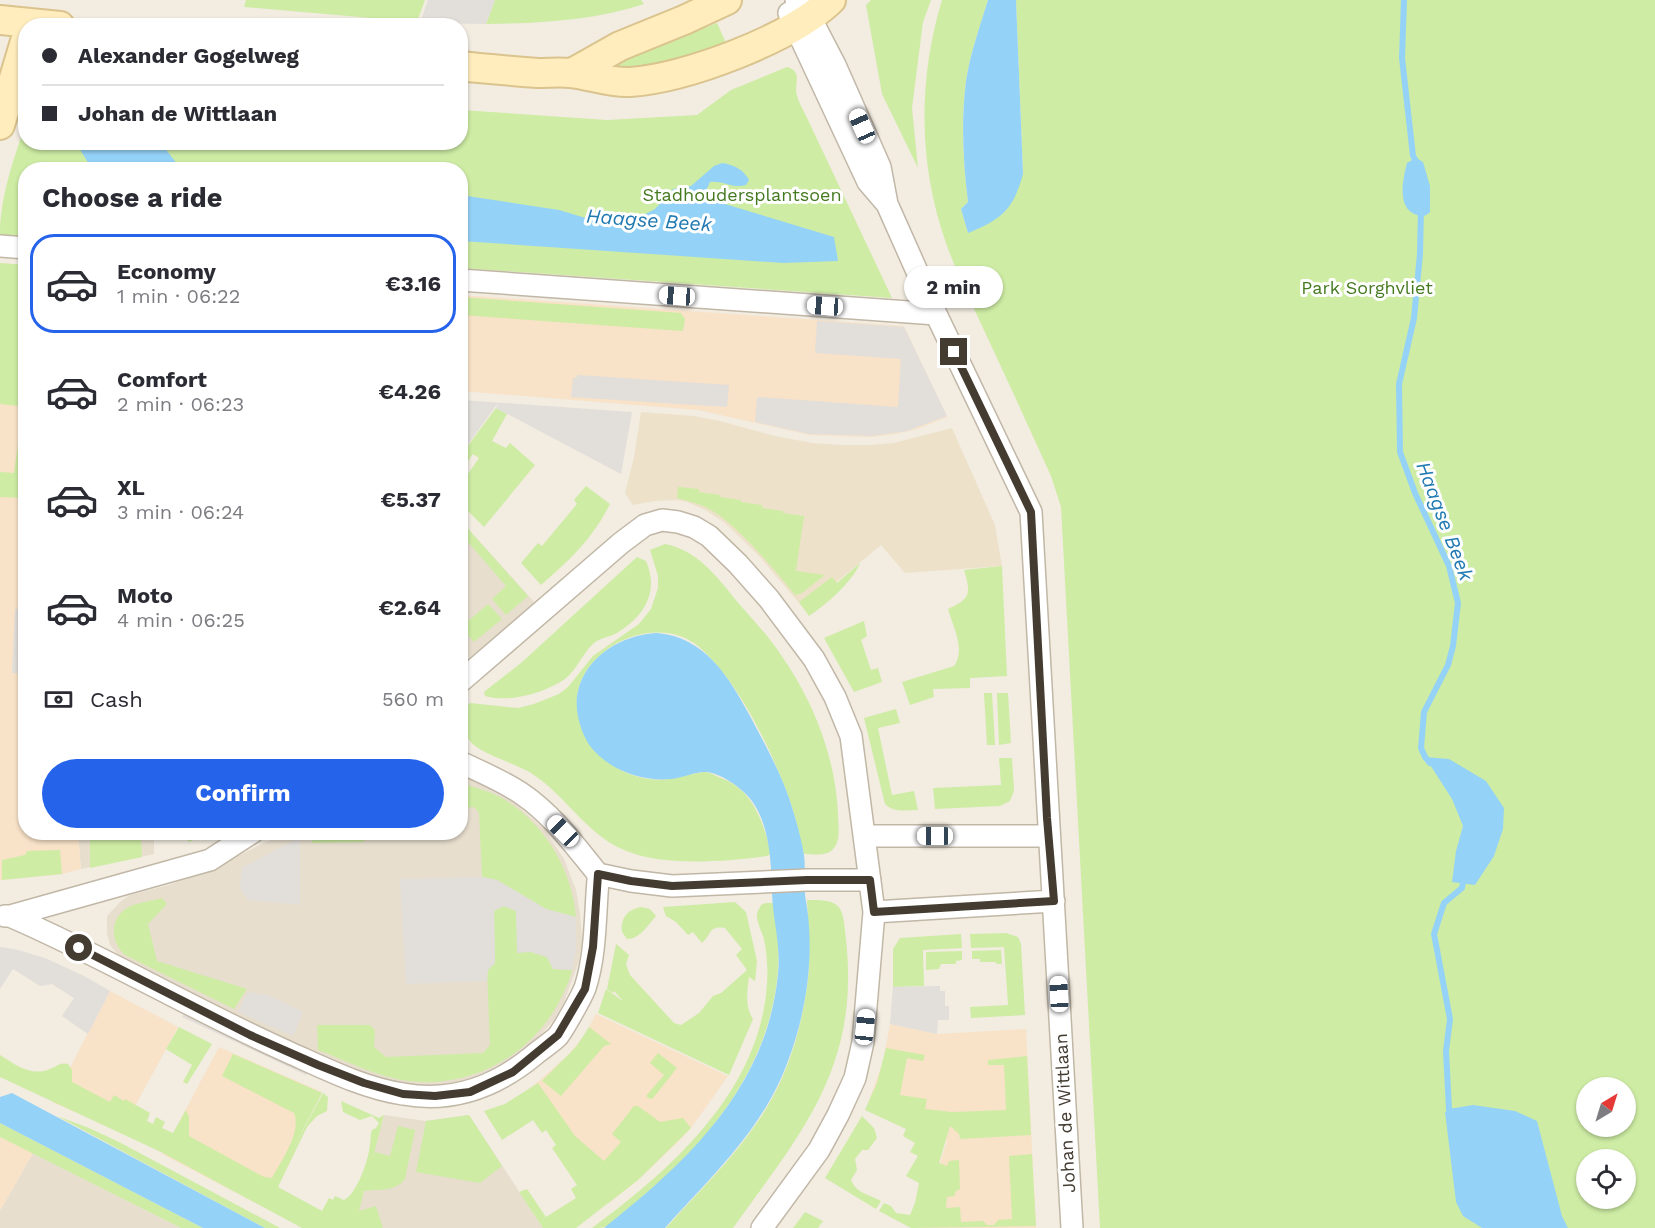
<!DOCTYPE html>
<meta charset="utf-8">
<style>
:root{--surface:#fff;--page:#f2f2f3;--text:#2b2b33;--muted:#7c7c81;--line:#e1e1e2;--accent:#2563eb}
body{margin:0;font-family:"Work Sans",sans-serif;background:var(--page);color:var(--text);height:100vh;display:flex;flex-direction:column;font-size:22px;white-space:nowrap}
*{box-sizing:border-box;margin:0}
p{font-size:20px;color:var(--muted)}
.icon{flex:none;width:33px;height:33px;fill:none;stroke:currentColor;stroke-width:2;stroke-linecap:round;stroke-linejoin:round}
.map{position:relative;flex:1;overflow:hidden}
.drawer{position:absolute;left:18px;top:162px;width:450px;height:678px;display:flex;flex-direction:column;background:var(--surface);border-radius:24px;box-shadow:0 2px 4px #0004}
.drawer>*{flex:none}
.top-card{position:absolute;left:18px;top:18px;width:450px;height:132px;border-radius:24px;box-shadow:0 2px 4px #0004;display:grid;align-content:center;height:132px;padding:0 24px;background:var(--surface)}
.needle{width:39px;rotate:38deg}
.fabs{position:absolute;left:1576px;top:1077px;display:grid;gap:12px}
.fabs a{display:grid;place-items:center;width:60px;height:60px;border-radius:50%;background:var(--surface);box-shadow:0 2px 4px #0004;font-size:30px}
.end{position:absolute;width:27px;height:27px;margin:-14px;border:8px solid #443c31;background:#fff;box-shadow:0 0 0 3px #fff}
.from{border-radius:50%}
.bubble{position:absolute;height:42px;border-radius:21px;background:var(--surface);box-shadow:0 2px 4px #0004;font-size:20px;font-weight:700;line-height:42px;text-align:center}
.car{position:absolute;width:18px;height:36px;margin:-18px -9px;border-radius:8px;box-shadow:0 0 4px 2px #0007;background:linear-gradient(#fff 24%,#345 0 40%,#fff 0 76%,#345 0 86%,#fff 0)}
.top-card b{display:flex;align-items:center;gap:21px;height:57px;font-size:22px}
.top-card b+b{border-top:2px solid var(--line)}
.top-card i{width:15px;height:15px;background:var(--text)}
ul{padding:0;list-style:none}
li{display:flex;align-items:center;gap:18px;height:99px;margin:0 12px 9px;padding:0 12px;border:3px solid transparent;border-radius:24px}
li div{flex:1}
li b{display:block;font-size:22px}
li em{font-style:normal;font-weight:700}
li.on{border-color:var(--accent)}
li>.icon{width:54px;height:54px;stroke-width:1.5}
h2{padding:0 24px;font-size:27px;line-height:72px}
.pay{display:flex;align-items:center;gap:15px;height:66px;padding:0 24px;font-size:22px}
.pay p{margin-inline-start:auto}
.primary-button{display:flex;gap:12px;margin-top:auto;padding:12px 24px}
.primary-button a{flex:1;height:69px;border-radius:36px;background:var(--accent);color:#fff;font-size:24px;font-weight:700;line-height:69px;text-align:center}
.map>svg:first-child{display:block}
</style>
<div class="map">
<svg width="1655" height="1228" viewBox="0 0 1655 1228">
<rect width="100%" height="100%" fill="#f2ece1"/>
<path fill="#e7dece" d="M461 521 535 603 461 665Z
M461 763 484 787 513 802 544 829 564 859 576 890 580 913 582 939 579 961 564 1002 553 1021 534 1042 521 1054 487 1074 463 1082 432 1086 406 1085 376 1078 315 1053 233 1016 120 957 110 945 107 934V916L120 902 130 895 169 885 202 873 285 833 460 832Z
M78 833H154V854L81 869Z
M384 1115 426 1121 469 1115 543 1228H354Z
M33 1153 181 1228H0V1211Z"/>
<path fill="#f8e2c8" d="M0 263 26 265V832L78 833 81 869 62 874 0 880Z
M460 295 904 326 947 417 917 429 895 434 871 437 810 435 698 410 461 391Z
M110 991 178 1027 121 1132 52 1102Z
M596 1014 728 1076 691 1128 678 1142 638 1180 609 1203 531 1088 568 1055 584 1036Z
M890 1024 937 1034 1026 1029 1036 1228H920L947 1140 868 1103 883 1062Z
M219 1047 322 1092 263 1207 162 1154Z
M0 1137 33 1153 0 1211Z"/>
<path fill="#ede2c9" d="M641 412 694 416 720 421 775 436 812 443 842 445H870L894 443 952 428 995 525 1002 566 905 573 881 545 804 609 759 556 725 523 707 511 687 502 676 500 655 501 633 505 625 493 634 457Z"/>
<path fill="#ceeca4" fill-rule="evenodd" d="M246 0H425L417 22 244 7Z
M495 0H641L644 4C593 21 540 23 486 24Z
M871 0H931L923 22 912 108 918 168 882 94 866 5Z
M942 0H988C980 27 970 54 966 81 961 121 963 162 968 202L961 209 968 233 1023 174 1016 0H1655V1228H1100L1061 507 1051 476C1031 432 1011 388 990 343 975 310 958 277 946 243 918 164 918 79 942 0ZM1587 1088H1626V1126H1587ZM1587 1160H1626V1198H1587Z
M717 23 727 45 646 70 600 66Z
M787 67C801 71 796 80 796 91 797 100 804 111 808 120L892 298 461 268 460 170H26L25 237 0 235C0 198 13 160 25 126L26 142H460L461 110 607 120 697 115 731 90Z
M0 263 25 265 26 378H22L19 406 0 404Z
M460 297 681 313 685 319 683 331 461 315Z
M496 408 507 414 492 441 506 448 510 443 535 465 484 527 461 504V484L479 458 473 454 461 471V455Z
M19 437 25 438V498L0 497V472L14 473Z
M586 486 610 504C594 537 569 561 541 585L521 563 538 543 542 546 577 504 574 500Z
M678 487 699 489V492L720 495V497L741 500V502L762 505V508L783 511V513L804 516 796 571 825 575 802 593 795 595C775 570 736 523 709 509 699 503 688 501 677 498Z
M461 521 528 596 506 615 492 599 506 586 461 534Z
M665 544C696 550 716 575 735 599 750 617 766 633 779 652 813 700 835 755 838 813 838 825 841 840 834 848 828 857 813 854 804 854 799 836 796 818 790 801 772 751 739 681 698 646 671 624 630 631 605 651 585 667 573 688 578 714 584 749 615 775 650 779 669 782 686 774 704 772 710 772 716 776 721 778 754 790 764 824 771 854L767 856C728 861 673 866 635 854 588 840 570 798 531 773 515 763 480 754 470 741 462 730 460 713 470 703L518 708 534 704 559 694 568 687 593 656 639 624 651 609 658 588V576L650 550Z
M637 557 646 561C660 593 643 618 615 634 609 637 600 638 594 643 583 652 577 670 565 679 544 693 510 703 485 696L484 692 521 663Z
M860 563C853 581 826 605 809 616L799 602 832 577 837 583Z
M1002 566 1007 676 970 678V688L933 689 934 697 910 705 902 682 954 666C966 650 953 627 948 609 971 599 971 593 964 570Z
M488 604 502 619 474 642 461 627Z
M864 621 867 636 861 640 871 670 878 668 882 682 854 692 824 638Z
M984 693H992L995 745H987Z
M997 693H1008L1011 743 999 745Z
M896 709 900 723 878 728 892 795 914 791 918 810C905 810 894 813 885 804L864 718Z
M999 758H1012L1014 791 1010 801 1000 806 935 809 933 788 1001 785Z
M460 783C474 787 488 791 500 797 543 821 572 868 576 917L546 909 497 880 482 877 479 813 474 807 461 808Z
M181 833H209L189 842Z
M312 833H368V837L363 842 312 843Z
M141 837 142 857 90 868V839Z
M60 850 62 874 2 880V860L25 855 27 851Z
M162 898 167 904 148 924 157 961 247 989 234 1009 125 955C110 942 109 917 129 907 139 902 152 901 162 898Z
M807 900C843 899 843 907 846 940 860 1067 802 1132 733 1228H666C696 1194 730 1162 756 1124 788 1080 804 1023 809 969 810 946 808 923 807 900Z
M735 902 746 912 757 961 755 981 749 977C747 992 745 1007 753 1019L729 1075 598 1013 606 989 623 1001 614 991 613 993 607 989 616 944 629 955 626 964 630 975 674 1023 681 1025 699 1013 713 996 721 993 747 970 736 955 742 949 725 928C708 925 711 936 702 943L693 932 688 935 676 922 666 916 663 907Z
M766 903H773C798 1019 734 1120 648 1192 635 1203 621 1219 605 1227 602 1228 596 1228 592 1228 672 1169 760 1091 767 984 768 970 767 954 764 939 762 932 758 925 757 917 756 913 759 909 761 905Z
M504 906 516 911 531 952 547 957 553 969 572 970C570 980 565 990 560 1000 532 1055 471 1089 408 1081 377 1077 347 1061 318 1050L317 1025H370L375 1030 374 1047 386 1057 483 1053 490 1045 487 970 495 963 494 911Z
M641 907 650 909 656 916C648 925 640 939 627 939L622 932C620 918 628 909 641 907Z
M1006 933 1018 937 1021 944 1025 1015 971 1018 970 1007 1008 1005 1004 947 971 948 970 934Z
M961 934 962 948 923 950 924 986 893 987V949L900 938Z
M1001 950 1002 964H997L995 962H980V959H972V951Z
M962 951V960L956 961V964H941L939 969 926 970V952Z
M179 1027 212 1044 187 1084 183 1082 192 1065 166 1049Z
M589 1027 611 1044 604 1046 561 1096 542 1081 576 1047Z
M886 1048 925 1055 923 1061 907 1058 900 1095 927 1099 925 1109 952 1112 1006 1110 1004 1065H988V1060L1027 1056 1031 1135 960 1139 959 1134 950 1126 939 1163 947 1166 949 1161 959 1160 960 1189 956 1191 954 1196 947 1197 946 1208 960 1207 961 1222 983 1221 987 1225H994L998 1220 1012 1219 1009 1156 1032 1154 1036 1226 911 1228 879 1211 884 1203 891 1206 896 1213 910 1215 915 1203 919 1183 906 1176 918 1156 910 1152 915 1143 903 1136 906 1129 865 1110 877 1083Z
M658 1053 677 1068 653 1098 650 1099 646 1096 664 1075 650 1063Z
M233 1054 322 1093 289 1157 323 1093 328 1097 327 1111 317 1116 307 1127 278 1187 322 1211 329 1198 333 1200 335 1196 344 1200C357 1194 369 1159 370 1144 371 1139 370 1135 372 1130L376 1128 379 1123 372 1116 360 1120 343 1112 341 1101 379 1118 384 1115 373 1158 375 1152 390 1156 398 1126 415 1130 405 1179C395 1192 379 1189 364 1191L359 1211 376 1206 383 1228H302L163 1153 0 1077V1055C16 1065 31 1077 50 1069 58 1066 60 1062 68 1064L72 1070V1082L110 1102 114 1095 124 1101 125 1099 150 1113 147 1121 153 1124 156 1117 165 1122 162 1128 173 1133 186 1110 189 1117V1136L264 1177 272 1178C281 1161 302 1132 294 1113L222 1076Z
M538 1083 575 1136 604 1161 621 1142 612 1134 634 1106H638L660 1122 683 1118 691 1128 638 1180 576 1228H543L519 1192 527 1189 546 1217 576 1198 571 1189 577 1185 552 1148 556 1145 546 1130 542 1133 533 1120 502 1140 484 1111 505 1104Z
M469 1115 502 1166 480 1183 416 1172 426 1121Z
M57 1116 89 1128 119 1142 280 1228H265Z
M862 1116 874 1128 877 1138 868 1150H862L855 1159 857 1170 851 1180C857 1194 869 1194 881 1201L876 1209 825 1178Z
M0 1123 203 1228H181L0 1137Z
M805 1212 823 1221 818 1228H793Z"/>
<path fill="#e2deda" d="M428 0H495L486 24 420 23Z
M817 321 904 327 947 416 907 431 872 436 809 434 755 422 757 397 898 407 901 359 815 353Z
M578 375 729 385 727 407 571 397 573 378 577 377Z
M461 400 632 412 621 474 496 408 498 403 461 454Z
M25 498H26L25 571 19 570Z
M15 609H25V673H12Z
M300 837V905L248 900 240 888 242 868Z
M482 877 497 880 546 909 576 917V951L572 970 553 969 547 957 531 952 517 953 516 911 504 906 494 911 495 963 488 970 487 981 406 984 400 879Z
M0 947 14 949 45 958 84 976 110 991 88 1034 62 1016 74 998 52 984 40 986 13 969 0 989Z
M940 986V991H945V1006H949V1020H938L937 1034 890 1024 893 987Z
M248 992 268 995 303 1012 293 1036 238 1012Z
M184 1013 308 1071 306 1075 182 1017Z"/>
<path fill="#95d2f7" d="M988 0H1016L1023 174C1013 210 1002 219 968 233L961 209 968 202C963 162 961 121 966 81 970 54 980 26 988 0Z
M76 143H161L181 169H92Z
M1413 156 1423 162 1430 186V212C1426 216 1423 217 1417 215 1396 209 1403 179 1407 163L1414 159Z
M722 163C734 165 743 169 749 180L746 185C733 189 723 180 710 182L706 191 725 204 834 237 838 261 783 263 461 241V195L559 210 599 222H630L655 209 673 189 691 186 714 166Z
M657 633C705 637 729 677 750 716 764 743 779 769 789 798 795 816 801 837 804 855 806 870 803 886 806 901 815 953 807 1011 788 1061 764 1128 712 1176 665 1228H604C688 1161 767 1088 778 974 781 945 773 921 772 893 771 858 770 811 739 788 731 781 717 773 707 772 696 771 682 778 671 779 643 782 608 770 590 746 585 739 581 729 579 721 566 672 611 635 657 633Z
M1425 757 1449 759 1486 781 1504 808 1503 829 1494 856 1475 885 1452 882 1456 851 1463 826 1452 799Z
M12 1093 265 1228H203L0 1123V1097Z
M1473 1105 1515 1111 1537 1121 1562 1216 1568 1228H1482L1463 1216 1456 1202 1445 1112 1449 1109Z"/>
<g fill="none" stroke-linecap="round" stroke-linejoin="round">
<path stroke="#95d2f7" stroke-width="6" d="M1404 0 1402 58 1413 156 1417 163
M1421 208 1420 254 1414 318 1399 384 1400 452 1415 493 1449 566 1458 603 1453 646 1448 665 1424 712 1421 748 1425 757 1430 763
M1454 1115 1449 1109 1446 1051 1450 1019 1434 934 1444 903 1462 888 1464 878"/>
<g stroke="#c1b7a6" stroke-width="24">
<path id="street" d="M796 0 810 17 835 65 880 167 887 204 936 314 1031 512 1072 1228
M789 13 868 182 886 203
M0 246 26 248
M460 280 936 314
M460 682 621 543 645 525 662 520 678 522 694 527 709 536 738 564 769 599 814 659 835 697 851 736 874 912 863 1042 855 1078 838 1115 819 1150 762 1228
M866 836H1049
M598 874 631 881 672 886 807 880H870
M874 912 1054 901
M5 916H10L210 860 253 832
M10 916C105 957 194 1010 288 1052 324 1068 363 1088 403 1094 453 1103 495 1087 533 1056 541 1049 551 1043 558 1036 564 1028 581 998 585 988 596 955 595 915 598 880V874C575 846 553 815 522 794 503 781 481 772 460 762"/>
</g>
<g stroke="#dac38d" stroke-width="32">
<path id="secondary" d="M0 20 60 26
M460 66C486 69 512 71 538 73 549 73 560 72 571 73 590 75 609 83 630 82 687 78 790 39 831 0
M572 73 620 46 684 20 727 0
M0 125 26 38"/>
</g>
<use href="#street" stroke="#fff" stroke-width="21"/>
<use href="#secondary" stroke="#ffedbe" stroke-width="28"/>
</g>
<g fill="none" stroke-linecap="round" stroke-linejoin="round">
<path stroke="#443c31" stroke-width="8" d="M79 948 250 1035 318 1065 364 1083 403 1094 435 1096 470 1092 513 1072 558 1035 585 989 593 947 598 874 631 881 672 886 807 880H870L874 912 1054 901 1047 818 1031 512 954 352"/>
</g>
<g text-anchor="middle" stroke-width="6" stroke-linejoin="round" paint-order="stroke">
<g font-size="18" fill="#457a20" stroke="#fff">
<text x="742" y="201">Stadhoudersplantsoen</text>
<text x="1367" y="294">Park Sorghvliet</text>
</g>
<g font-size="18" fill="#443c31" stroke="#fff">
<text transform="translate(1065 1113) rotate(-93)" y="6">Johan de Wittlaan</text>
</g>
<g font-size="20" font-style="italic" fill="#2079b1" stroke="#fff">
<text transform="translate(649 220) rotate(4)" y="7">Haagse Beek</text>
<text transform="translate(1445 521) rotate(69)" y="7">Haagse Beek</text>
</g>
</g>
</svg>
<div class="fabs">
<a><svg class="needle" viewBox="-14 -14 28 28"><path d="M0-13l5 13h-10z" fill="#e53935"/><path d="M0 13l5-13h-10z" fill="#7c7c81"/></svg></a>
<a><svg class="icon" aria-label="locate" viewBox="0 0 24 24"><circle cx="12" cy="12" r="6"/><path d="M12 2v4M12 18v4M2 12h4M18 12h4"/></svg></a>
</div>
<i class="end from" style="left:79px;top:948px"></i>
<i class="end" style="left:954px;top:352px"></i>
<div class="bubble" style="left:904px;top:266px;width:99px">2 min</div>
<i class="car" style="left:862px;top:126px;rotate:336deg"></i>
<i class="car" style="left:677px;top:296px;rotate:274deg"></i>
<i class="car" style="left:825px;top:306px;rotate:274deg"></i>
<i class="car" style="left:563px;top:831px;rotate:315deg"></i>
<i class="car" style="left:935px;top:836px;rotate:270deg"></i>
<i class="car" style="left:1059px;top:994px;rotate:357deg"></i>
<i class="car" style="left:865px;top:1027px;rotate:6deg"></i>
<div class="top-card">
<b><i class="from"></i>Alexander Gogelweg</b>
<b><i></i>Johan de Wittlaan</b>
</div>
<section class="drawer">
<h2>Choose a ride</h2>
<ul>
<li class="on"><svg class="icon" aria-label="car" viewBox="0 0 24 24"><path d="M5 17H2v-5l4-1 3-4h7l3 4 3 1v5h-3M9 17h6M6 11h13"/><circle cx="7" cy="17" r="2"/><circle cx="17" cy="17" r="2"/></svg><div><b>Economy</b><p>1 min · 06:22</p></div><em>€3.16</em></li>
<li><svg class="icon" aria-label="car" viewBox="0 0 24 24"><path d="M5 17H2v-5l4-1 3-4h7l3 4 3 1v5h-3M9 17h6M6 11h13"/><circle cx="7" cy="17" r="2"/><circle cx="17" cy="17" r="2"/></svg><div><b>Comfort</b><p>2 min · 06:23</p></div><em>€4.26</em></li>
<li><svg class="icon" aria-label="car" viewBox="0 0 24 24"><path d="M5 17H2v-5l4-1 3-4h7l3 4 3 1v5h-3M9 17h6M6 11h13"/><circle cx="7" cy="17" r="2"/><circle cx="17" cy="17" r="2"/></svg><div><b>XL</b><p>3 min · 06:24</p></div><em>€5.37</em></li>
<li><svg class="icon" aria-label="car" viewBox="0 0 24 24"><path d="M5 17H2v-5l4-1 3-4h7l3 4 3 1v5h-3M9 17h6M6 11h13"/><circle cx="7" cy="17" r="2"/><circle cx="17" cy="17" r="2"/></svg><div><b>Moto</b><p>4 min · 06:25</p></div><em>€2.64</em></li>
</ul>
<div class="pay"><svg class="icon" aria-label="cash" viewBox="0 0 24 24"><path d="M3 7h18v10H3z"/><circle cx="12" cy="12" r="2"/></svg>Cash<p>560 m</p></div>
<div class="primary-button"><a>Confirm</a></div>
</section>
</div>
